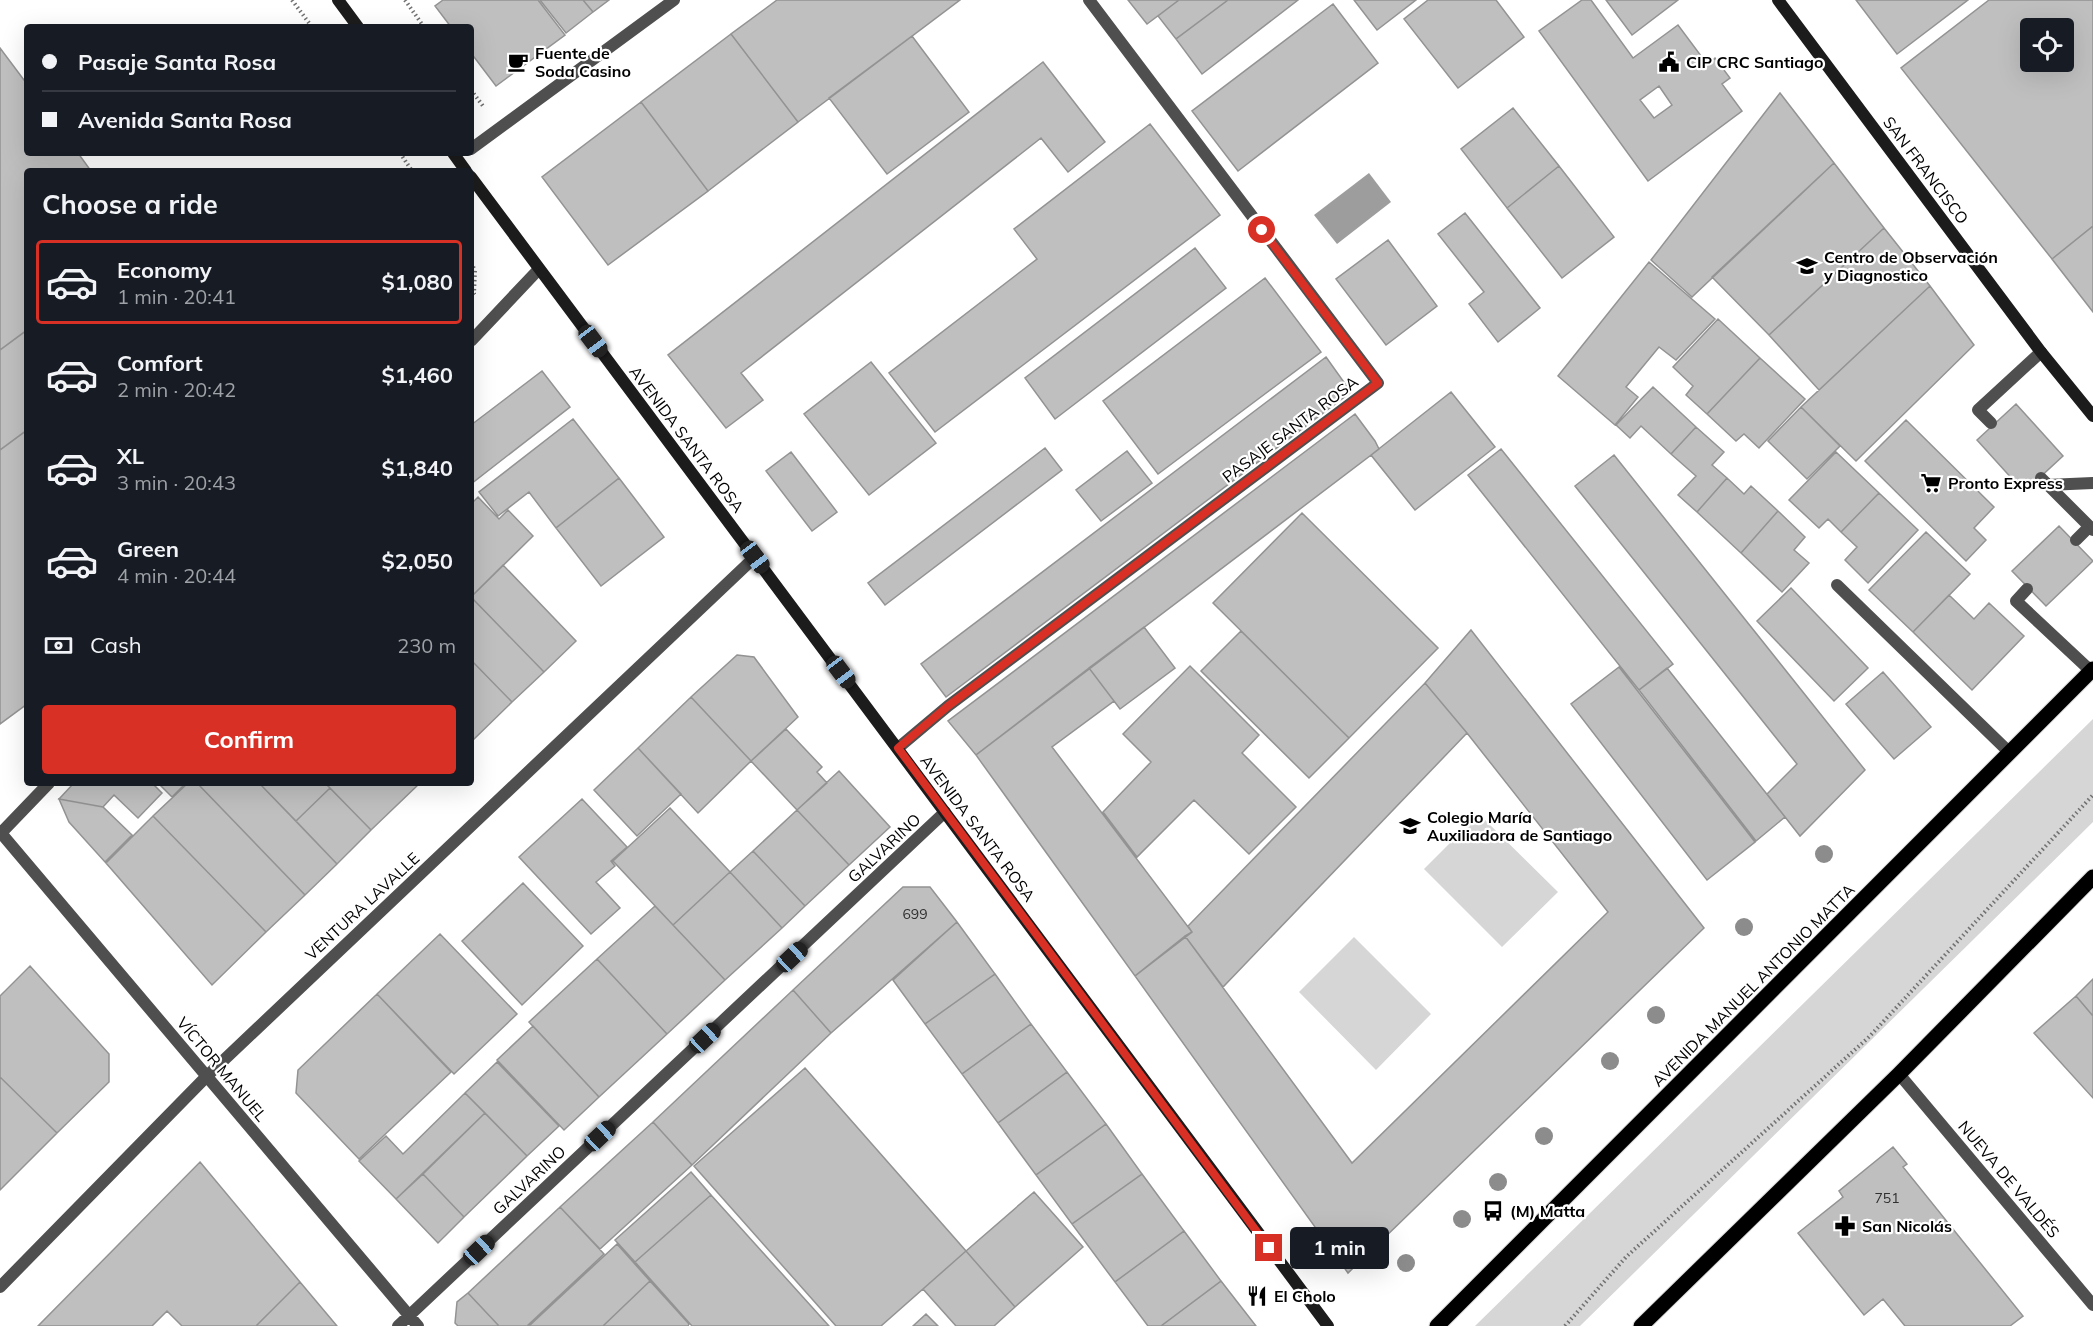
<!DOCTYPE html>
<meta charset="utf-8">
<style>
:root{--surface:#171b24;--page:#242831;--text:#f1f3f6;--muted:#9ea1a6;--line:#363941;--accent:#d93025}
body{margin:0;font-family:Mulish,sans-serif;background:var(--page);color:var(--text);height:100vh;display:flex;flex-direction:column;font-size:22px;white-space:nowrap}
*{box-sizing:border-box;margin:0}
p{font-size:20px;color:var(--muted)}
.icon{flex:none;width:33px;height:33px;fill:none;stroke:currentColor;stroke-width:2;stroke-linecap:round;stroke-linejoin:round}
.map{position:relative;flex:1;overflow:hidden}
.sheet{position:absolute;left:24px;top:168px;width:450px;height:618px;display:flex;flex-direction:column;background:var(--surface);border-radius:6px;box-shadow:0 6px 24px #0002}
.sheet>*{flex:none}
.top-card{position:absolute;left:24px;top:24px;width:450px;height:132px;border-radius:6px;box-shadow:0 6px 24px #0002;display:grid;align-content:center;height:132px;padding:0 18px;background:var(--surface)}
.fabs{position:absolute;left:2020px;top:18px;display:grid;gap:12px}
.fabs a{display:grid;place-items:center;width:54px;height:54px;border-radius:6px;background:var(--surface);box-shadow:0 6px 24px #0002;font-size:30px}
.end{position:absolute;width:27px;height:27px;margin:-14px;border:8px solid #d93025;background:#fff;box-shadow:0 0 0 3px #fff}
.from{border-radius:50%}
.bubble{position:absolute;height:42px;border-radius:6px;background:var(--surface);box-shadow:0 6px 24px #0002;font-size:20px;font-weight:700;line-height:42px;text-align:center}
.car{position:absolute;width:18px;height:36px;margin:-18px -9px;border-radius:8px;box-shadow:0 0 4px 2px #0007;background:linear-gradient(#222 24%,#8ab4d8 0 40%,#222 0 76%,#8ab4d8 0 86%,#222 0)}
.top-card b{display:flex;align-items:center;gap:21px;height:57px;font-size:22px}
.top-card b+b{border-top:2px solid var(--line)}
.top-card i{width:15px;height:15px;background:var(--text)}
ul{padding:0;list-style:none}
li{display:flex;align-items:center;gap:18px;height:84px;margin:0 12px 9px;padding:0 6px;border:3px solid transparent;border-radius:6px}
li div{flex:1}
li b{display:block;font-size:22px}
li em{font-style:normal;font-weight:700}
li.on{border-color:var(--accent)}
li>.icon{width:54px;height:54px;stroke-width:1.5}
h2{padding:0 18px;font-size:27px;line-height:72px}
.pay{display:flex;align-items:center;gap:15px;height:66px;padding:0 18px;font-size:22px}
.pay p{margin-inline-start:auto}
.cta{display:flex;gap:12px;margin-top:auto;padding:12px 18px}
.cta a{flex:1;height:69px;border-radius:6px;background:var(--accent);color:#fff;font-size:24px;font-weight:700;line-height:69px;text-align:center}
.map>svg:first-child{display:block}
</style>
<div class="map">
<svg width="2093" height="1326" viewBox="0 0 2093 1326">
<rect width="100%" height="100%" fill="#fff"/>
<path fill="#d6d6d6" d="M2093 719V822L1580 1326H1475Z
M1479 814 1558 892 1502 947 1424 869Z
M1354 937 1431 1014 1376 1070 1299 992Z"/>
<path fill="#9d9d9d" d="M1369 173 1391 202 1337 244 1314 215Z"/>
<path fill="#bfbfbf" stroke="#939393" stroke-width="1.5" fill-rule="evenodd" d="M443 0H538L565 35 496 86 471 53V27H451L435 6Z
M540 0H583L593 12 566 33Z
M583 0H609L593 12Z
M777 0H960L798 122 731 34Z
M1128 0H1179L1147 24Z
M1179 0H1228L1176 39 1158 16Z
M1228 0H1298L1202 74 1176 39Z
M1354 0H1416L1377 30Z
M1428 0H1496L1524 37 1458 88 1404 19Z
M1582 0H1591L1633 58 1678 25 1707 64 1715 58 1730 78 1722 84 1742 111 1648 181 1539 31ZM1659 86 1672 105 1654 118 1640 100Z
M1606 0H1678L1632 35Z
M1856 0H1968L1897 54Z
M1989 0H2093V226L2052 259 1901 68ZM2031 28H2064V62H2031Z
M1333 4 1378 63 1238 171 1192 111Z
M731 34 798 122 708 191 641 102Z
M912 36 969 112 887 174 829 98Z
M0 48 27 84V153H78L91 171H27V330L0 350Z
M1043 62 1105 142 1068 172 1041 138 741 373 763 400 726 428 668 355Z
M1780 93 1834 163 1692 297 1651 260Z
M641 102 708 191 608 265 542 177Z
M1513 108 1559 166 1507 208 1461 149Z
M1150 124 1220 215 935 432 889 373 1037 259 1014 229Z
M1834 163 1884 228 1769 335 1712 277Z
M1559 166 1614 237 1562 278 1507 208Z
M1465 213 1540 308 1498 342 1469 304 1484 292 1438 234Z
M2093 226V312L2052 259Z
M1884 228 1930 286 1819 390 1769 335Z
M1388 240 1437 306 1386 345 1336 279Z
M1195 248 1226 288 1055 419 1025 378Z
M1649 262 1715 319 1676 360 1659 347 1626 387 1638 397 1615 425 1558 376Z
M1265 278 1321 352 1158 474 1103 401Z
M1930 286 1974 345 1856 461 1801 407Z
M1718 319 1760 358 1707 414 1686 395 1693 386 1673 367Z
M27 330V430L0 450V350Z
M1326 357 1351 392 946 697 921 664Z
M1760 358 1805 399 1759 448 1744 434 1736 441 1707 414Z
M871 362 936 443 869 495 804 414Z
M542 371 570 407 471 484V425Z
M1653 387 1696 427 1671 454 1641 426 1630 438 1616 425Z
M1451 392 1495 447 1415 510 1371 455Z
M2016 404 2063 456 2024 492 1977 440Z
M1801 407 1840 446 1807 479 1768 441Z
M1355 414 1375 441 1379 449 976 755 948 721Z
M573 419 619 478 556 528 529 492 498 516 479 492Z
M1906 420 1994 507 1974 528 1986 540 1966 561 1865 461Z
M1696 427 1724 452 1712 465 1727 478 1697 512 1678 495 1696 476 1671 454Z
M27 430V704L0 724V450Z
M1045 448 1062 470 885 605 868 583Z
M1501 449 1673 664 1639 690 1468 475Z
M1127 451 1152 483 1101 521 1076 490Z
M791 452 837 512 812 531 766 471Z
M1836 452 1879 493 1841 532 1828 519 1819 528 1789 500Z
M1614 455 1865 770 1800 836 1767 794 1797 764 1575 486Z
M619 478 664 537 601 586 556 528Z
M1727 478 1744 494 1751 486 1778 511 1741 553 1697 512Z
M1879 493 1918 530 1868 583 1845 560 1857 547 1841 532Z
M478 497 499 519 508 510 533 536 471 597V504Z
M1778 511 1805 537 1794 550 1809 563 1782 592 1741 553Z
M1302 513 1438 648 1349 738 1213 603Z
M2059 526 2093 561 2046 606 2012 571Z
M1926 532 1970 574 1913 632 1869 590Z
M503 565 576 641 544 672 471 597Z
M1791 588 1868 668 1834 701 1757 621Z
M1949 595 1974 619 1989 603 2024 636 1972 690 1913 632Z
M471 597 544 672 512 702 471 660Z
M1144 627 1175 668 1120 709 1089 668Z
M1471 630 1704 928 1348 1273 1135 976 1185 936 1352 1163 1608 912 1467 733 1425 683Z
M1241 631 1349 738 1309 778 1201 671Z
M737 655 754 657 798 717 751 761 691 697Z
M471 660 512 702 471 742Z
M1190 666 1259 735 1242 753 1296 807 1249 854 1194 800 1137 857 1103 812 1151 762 1123 734Z
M1619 667 1755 842 1707 880 1571 704Z
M1089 668 1114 701 1052 747 1192 932 1135 976 976 755Z
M1667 668 1785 817 1756 841 1639 690Z
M1883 672 1931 727 1894 759 1846 704Z
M1425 683 1467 733 1223 987 1185 936 1192 932 1188 926Z
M691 697 751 761 698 813 638 748Z
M786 729 822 767 817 772 827 783 797 810 751 761Z
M638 748 681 794 637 836 594 790Z
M839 771 890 827 849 865 797 810Z
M74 783H152L162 793 138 818 114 795 103 807 59 799Z
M158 783H186L172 797Z
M188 783H197L305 895 266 932 153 816Z
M197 783H259L337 864 305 895Z
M259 783H325L330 788 296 821Z
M325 783H420L371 830Z
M330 788 371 830 337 864 296 821Z
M59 799 103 807 132 835 105 862 69 822Z
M582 799 627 847 611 861 615 866 596 882 620 908 591 934 519 857Z
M670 808 730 872 673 925 613 861Z
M797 810 849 865 805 906 753 851Z
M153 816 266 932 212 985 106 863Z
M753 851 805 906 782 928 730 872Z
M730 872 782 928 725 980 673 925Z
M523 883 583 946 522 1005 462 941Z
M903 887H930L957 922 831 1033 793 990Z
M655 906 725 980 667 1034 597 959Z
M957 922 995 974 925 1024 893 980Z
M440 934 517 1014 454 1074 377 994Z
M597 959 667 1034 599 1097 529 1022Z
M30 966 109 1054V1082L57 1133 0 1077V996Z
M995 974 1031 1024 962 1074 925 1024Z
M2093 979V1016L2076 996Z
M793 990 831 1033 692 1165 653 1122Z
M377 994 451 1072 359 1159 296 1093 298 1070Z
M2076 996 2093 1016V1098L2034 1033Z
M1031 1024 1067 1072 998 1123 962 1074Z
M533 1026 599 1097 564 1130 497 1060Z
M497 1062 559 1126 527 1156 465 1093Z
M805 1068 966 1251 881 1326H836L694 1166Z
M1067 1072 1106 1124 1036 1175 998 1123Z
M0 1077 57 1133 0 1190Z
M465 1093 485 1113 396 1199 359 1161 386 1136 403 1154Z
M485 1113 527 1156 464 1217 423 1174Z
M653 1122 692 1165 600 1249 560 1207Z
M1106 1124 1142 1174 1072 1224 1036 1175Z
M1893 1147 1907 1164 1903 1167 2023 1316 2010 1326H1905L1883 1299 1864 1315 1798 1233 1843 1197 1839 1191Z
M200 1162 300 1282 256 1326H182L167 1311 152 1326H38Z
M691 1172 711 1195 635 1262 615 1240Z
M423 1174 464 1217 438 1243 396 1199Z
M1142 1174 1184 1231 1115 1282 1072 1224Z
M1034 1192 1083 1247 1015 1307 966 1251Z
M711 1195 829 1326H692L635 1262Z
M560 1207 604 1254 527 1326H499L468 1293Z
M1184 1231 1221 1281 1161 1326H1148L1115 1282Z
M617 1244 650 1281 603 1326H529Z
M966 1251 1015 1307 994 1326H956L923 1289Z
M650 1281 689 1324 688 1326H603Z
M1221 1281 1256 1326H1161Z
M300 1282 337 1326H256Z
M468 1293 499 1326H458L455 1323 457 1302Z
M926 1314 938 1326H913Z"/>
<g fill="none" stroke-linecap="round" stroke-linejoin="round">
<g stroke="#dbdbdb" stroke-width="17">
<path id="primary" d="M1437 1326 2093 669
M1641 1326 1899 1074 2093 877"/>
</g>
<path stroke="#717171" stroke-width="4" stroke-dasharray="1.5 3" stroke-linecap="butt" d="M292 0 312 27
M405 0 424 27
M471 90 483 106
M400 153 412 171
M471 263 475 270 474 294 476 296
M1565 1326 1626 1257 1870 1036 2093 795"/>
<path stroke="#4f4f4f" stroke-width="12" d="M1991 423 1978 410 2041 352
M2041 478 2093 530
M2047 485 2093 483
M2076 540 2089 527
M2027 589 2016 601 2091 671"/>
<path stroke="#4f4f4f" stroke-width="12" d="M471 149 674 0
M471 341 539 269
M1837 585 2010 753
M898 748 948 706 1378 383 1089 0
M1 833 418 1326
M0 834 49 783
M1899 1074 2093 1305
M0 1287 207 1076 755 557
M398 1326 945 812"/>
<path stroke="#1c1c1c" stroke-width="12" d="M338 0 358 27
M1778 0 2041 352 2093 416
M453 153 466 171
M471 177 1328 1326"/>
<use href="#primary" stroke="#000" stroke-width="15"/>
</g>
<g fill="#8c8c8c">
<circle cx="1824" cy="854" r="9"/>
<circle cx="1744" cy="927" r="9"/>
<circle cx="1656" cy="1015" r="9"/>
<circle cx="1610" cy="1061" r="9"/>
<circle cx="1544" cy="1136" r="9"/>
<circle cx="1498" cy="1182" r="9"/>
<circle cx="1462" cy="1219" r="9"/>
<circle cx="1406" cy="1263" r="9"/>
</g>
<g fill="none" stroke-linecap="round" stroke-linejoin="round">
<path stroke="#d93025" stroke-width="8" d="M1262 230 1378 383 948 706 898 748 1269 1248"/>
</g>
<defs>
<g id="cafe-bare" transform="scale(1.62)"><path d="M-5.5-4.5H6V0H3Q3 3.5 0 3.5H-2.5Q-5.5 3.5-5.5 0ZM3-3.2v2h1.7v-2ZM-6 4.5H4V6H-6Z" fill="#000" stroke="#fff" stroke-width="2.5" paint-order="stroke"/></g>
<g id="civic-bare" transform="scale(1.62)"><path d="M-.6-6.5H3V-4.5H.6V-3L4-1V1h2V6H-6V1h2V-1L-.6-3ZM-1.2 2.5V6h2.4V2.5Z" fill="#000" stroke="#fff" stroke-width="2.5" paint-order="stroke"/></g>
<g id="school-bare" transform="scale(1.62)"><path d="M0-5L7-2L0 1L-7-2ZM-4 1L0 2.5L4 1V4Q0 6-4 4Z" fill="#000" stroke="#fff" stroke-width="2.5" paint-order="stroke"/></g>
<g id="supermarket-bare" transform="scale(1.62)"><path d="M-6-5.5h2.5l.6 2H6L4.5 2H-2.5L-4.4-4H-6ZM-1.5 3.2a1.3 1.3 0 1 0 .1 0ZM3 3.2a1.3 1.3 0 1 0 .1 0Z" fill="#000" stroke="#fff" stroke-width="2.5" paint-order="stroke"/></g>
<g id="bus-bare" transform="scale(1.62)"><path d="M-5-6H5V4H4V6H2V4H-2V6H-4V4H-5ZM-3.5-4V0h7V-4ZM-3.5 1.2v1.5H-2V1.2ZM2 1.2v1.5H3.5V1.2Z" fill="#000" stroke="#fff" stroke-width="2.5" paint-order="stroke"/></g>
<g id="pharmacy-bare" transform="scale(1.62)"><path d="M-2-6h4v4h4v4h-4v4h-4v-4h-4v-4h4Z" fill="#000" stroke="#fff" stroke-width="2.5" paint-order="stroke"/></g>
<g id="restaurant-bare" transform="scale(1.62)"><path d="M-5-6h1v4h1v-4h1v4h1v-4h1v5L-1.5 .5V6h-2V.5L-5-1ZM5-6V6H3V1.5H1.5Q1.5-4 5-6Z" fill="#000" stroke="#fff" stroke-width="2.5" paint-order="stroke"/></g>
</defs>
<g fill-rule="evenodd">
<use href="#cafe-bare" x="518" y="62"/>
<use href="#civic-bare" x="1669" y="62"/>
<use href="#school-bare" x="1807" y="266"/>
<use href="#supermarket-bare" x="1931" y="483"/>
<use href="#school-bare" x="1410" y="826"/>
<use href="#bus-bare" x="1493" y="1211"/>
<use href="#pharmacy-bare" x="1845" y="1226"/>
<use href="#restaurant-bare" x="1257" y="1296"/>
</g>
<g text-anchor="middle" stroke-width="4.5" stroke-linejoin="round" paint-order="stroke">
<g font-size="14" fill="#303030">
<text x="915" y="919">699</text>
<text x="1887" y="1203">751</text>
</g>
<g font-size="16" font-weight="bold" fill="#000" stroke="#fff" text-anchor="start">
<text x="535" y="59">Fuente de<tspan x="535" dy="18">Soda Casino</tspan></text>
<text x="1686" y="68">CIP CRC Santiago</text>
<text x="1824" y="263">Centro de Observación<tspan x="1824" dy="18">y Diagnostico</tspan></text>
<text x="1948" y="489">Pronto Express</text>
<text x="1427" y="823">Colegio María<tspan x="1427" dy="18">Auxiliadora de Santiago</tspan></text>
<text x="1510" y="1217">(M) Matta</text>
<text x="1862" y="1232">San Nicolás</text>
<text x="1274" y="1302">El Cholo</text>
</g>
<g font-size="16" fill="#000" stroke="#fff">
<text transform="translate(1926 170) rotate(53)" y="6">SAN FRANCISCO</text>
<text transform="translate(1290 429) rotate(-37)" y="6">PASAJE SANTA ROSA</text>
<text transform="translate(687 439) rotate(53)" y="6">AVENIDA SANTA ROSA</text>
<text transform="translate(978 828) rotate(53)" y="6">AVENIDA SANTA ROSA</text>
<text transform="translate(884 848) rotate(-43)" y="6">GALVARINO</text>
<text transform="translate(362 906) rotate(-43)" y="6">VENTURA LAVALLE</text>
<text transform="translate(1753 985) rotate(-45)" y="6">AVENIDA MANUEL ANTONIO MATTA</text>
<text transform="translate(222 1069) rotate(50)" y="6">VÍCTOR MANUEL</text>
<text transform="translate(2009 1179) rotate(50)" y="6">NUEVA DE VALDÉS</text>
<text transform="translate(529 1180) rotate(-43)" y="6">GALVARINO</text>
</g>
</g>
</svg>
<div class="fabs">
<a><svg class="icon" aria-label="locate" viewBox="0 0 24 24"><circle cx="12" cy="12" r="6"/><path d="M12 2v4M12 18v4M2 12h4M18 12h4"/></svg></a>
</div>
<i class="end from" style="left:1262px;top:230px"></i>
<i class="end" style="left:1269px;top:1248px"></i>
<div class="bubble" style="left:1290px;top:1227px;width:99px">1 min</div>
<i class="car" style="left:593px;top:341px;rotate:143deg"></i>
<i class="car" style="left:755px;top:557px;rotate:143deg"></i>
<i class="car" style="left:841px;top:672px;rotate:143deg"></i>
<i class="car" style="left:792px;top:957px;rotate:47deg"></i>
<i class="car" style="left:705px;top:1038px;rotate:47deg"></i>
<i class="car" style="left:600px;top:1136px;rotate:47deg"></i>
<i class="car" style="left:479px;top:1250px;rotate:47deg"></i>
<div class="top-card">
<b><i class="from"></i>Pasaje Santa Rosa</b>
<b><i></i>Avenida Santa Rosa</b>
</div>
<section class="sheet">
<h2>Choose a ride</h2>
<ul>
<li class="on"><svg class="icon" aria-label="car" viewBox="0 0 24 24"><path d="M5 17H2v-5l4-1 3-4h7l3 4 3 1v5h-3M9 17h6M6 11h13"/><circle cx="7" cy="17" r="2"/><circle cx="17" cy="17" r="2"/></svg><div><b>Economy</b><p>1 min · 20:41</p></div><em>$1,080</em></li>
<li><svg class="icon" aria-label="car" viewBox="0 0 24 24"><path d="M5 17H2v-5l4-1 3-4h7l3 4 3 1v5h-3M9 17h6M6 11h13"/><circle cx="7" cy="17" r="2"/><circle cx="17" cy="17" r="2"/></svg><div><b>Comfort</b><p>2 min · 20:42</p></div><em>$1,460</em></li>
<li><svg class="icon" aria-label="car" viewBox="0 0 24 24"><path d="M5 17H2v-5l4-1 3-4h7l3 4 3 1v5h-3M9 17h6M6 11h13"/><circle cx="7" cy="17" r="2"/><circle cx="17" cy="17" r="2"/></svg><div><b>XL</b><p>3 min · 20:43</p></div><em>$1,840</em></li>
<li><svg class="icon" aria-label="car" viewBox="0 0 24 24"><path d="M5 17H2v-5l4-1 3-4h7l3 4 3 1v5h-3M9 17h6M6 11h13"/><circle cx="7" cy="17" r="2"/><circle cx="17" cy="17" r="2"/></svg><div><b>Green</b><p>4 min · 20:44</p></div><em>$2,050</em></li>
</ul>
<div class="pay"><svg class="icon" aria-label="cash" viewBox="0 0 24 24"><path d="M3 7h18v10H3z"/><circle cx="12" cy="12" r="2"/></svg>Cash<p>230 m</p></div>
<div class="cta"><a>Confirm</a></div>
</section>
</div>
